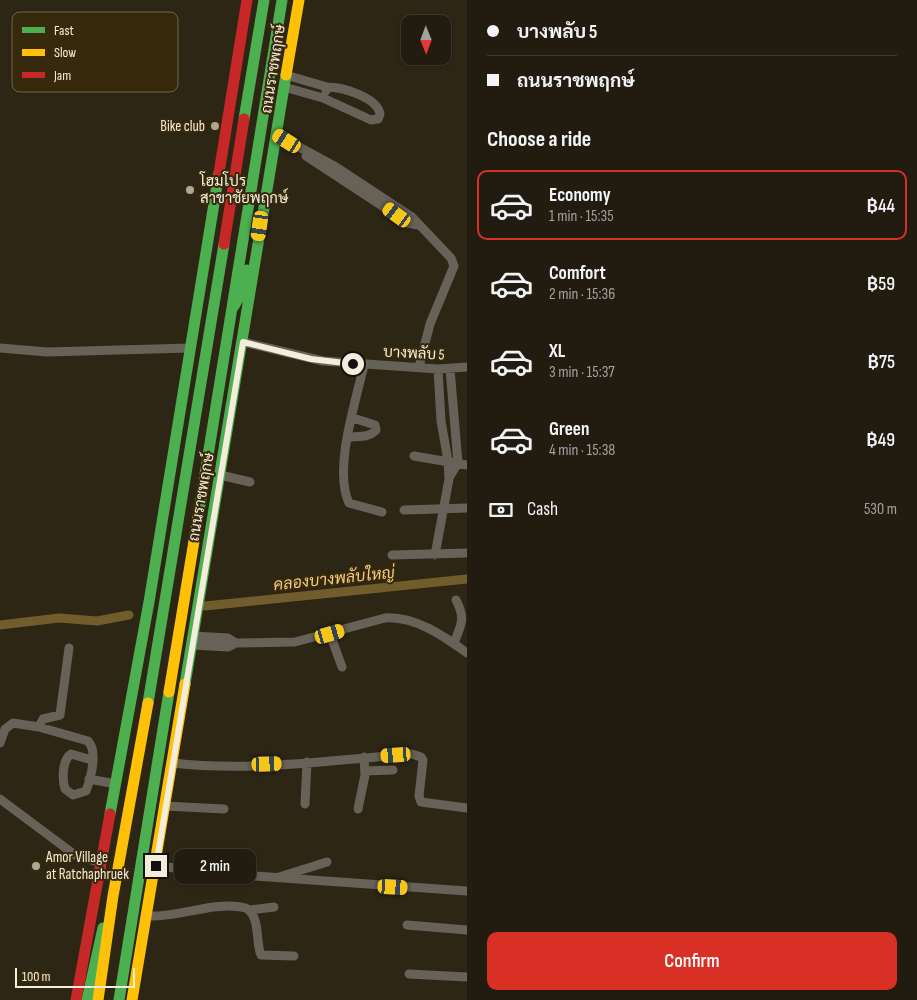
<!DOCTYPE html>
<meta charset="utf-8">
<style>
:root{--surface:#221c10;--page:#2e291e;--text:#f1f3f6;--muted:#a2a19f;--line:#3f3a30;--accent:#d93025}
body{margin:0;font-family:"Sofia Sans Condensed",Sarabun,sans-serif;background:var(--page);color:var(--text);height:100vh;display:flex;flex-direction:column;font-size:19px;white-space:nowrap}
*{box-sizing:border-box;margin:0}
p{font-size:16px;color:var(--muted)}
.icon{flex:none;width:28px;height:28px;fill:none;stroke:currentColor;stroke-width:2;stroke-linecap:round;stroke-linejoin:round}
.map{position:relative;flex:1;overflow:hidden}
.sheet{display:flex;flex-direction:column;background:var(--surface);width:450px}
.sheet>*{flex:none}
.hud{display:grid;align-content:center;height:110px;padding:0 20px;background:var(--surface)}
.needle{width:32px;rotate:179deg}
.tools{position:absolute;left:401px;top:15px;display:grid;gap:10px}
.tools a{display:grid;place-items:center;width:50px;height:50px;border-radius:10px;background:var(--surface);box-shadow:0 1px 4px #0004,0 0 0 1px var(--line);font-size:25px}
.scale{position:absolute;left:15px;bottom:12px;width:120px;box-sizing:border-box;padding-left:5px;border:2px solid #f5eddc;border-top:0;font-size:14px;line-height:18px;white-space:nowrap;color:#f5eddc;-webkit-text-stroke:4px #37290b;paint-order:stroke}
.end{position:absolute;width:22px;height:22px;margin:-11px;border:6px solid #f5eddc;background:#111;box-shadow:0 0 0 2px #111}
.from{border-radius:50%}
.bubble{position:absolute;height:35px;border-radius:10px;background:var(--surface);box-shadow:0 1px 4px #0004,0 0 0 1px var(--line);font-size:16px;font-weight:600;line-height:35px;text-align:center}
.car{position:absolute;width:15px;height:30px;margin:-15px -8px;border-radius:6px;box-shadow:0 0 4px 1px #0007;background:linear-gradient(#f5c518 24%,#345 0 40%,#f5c518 0 76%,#345 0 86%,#f5c518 0)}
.hud b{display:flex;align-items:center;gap:18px;height:48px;font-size:19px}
.hud b+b{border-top:1px solid var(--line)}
.hud i{width:12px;height:12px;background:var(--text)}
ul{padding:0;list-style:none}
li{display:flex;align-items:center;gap:15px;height:70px;margin:0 10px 8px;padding:0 10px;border:2px solid transparent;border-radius:10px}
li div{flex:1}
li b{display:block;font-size:19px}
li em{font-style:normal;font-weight:600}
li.selected{border-color:var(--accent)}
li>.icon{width:45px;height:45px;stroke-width:1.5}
h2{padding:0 20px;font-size:22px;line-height:60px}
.pay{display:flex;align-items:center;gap:12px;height:55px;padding:0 20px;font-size:19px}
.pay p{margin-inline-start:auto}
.action{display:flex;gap:10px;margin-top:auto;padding:10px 20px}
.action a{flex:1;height:58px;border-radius:10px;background:var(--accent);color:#fff;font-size:20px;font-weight:600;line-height:58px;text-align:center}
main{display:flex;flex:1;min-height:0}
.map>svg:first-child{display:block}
</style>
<main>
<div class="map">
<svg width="467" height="1000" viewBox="0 0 467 1000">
<rect width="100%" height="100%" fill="#2d2615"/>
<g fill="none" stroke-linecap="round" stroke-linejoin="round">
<path stroke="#715c2c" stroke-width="9" d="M205 606 467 579
M0 625 59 618 97 621 129 615"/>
<path stroke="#666258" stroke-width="9" d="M286 75 327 87 326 91
M284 87 323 98 371 120 378 119 380 114C377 97 342 87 327 87
M277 135 336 167 412 217 451 258 454 266 430 324 419 367
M306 156 408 223 418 225
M243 342 323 361 438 369 467 367
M0 348 47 352 190 348
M364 365C356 401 333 469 349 503L382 512
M348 437C359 436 369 438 376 430L375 425 353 418
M414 456 467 465
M220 475 250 482
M449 478 458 463 450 369
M404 510 467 508
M392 555 467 553
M435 555 449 479 448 461 441 421 438 369
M330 634 342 667
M193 636 228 638 236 643
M454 643C461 625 466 619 456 600
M192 645 228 647 236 643 295 642 385 618C415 616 444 636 467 653
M39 727 43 719 60 715 69 648
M0 743 5 729 13 723 39 727 88 741C98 751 91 778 86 791L73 795 65 789C62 780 62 760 71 754L92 760
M173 763C251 772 333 760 412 754L421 757 423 760 419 796 421 802 467 808
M365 771 393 770
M89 779 116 784
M0 799 75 855 101 863
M305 804 307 762
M165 806 224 809
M358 809 365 775 364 757
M156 866 255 876 467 891
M279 877 327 862
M250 910 274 907
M147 916C179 918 215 900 246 908 261 917 255 941 261 955L294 956
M407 925 467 930
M409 974 467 977"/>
<path stroke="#4caf50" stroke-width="11" d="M244 119 264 0
M234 306 242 292 247 270
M198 517 282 0
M185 684 286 75
M148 703 224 244
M110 814 149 602 219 173
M87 1000 103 928
M119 1000 169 692"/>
<path stroke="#ffc107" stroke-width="11" d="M286 75 299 0
M169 692 198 517
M98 1000 113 896 148 703
M132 1000 185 684"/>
<path stroke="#c62828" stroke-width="11" d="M219 173 247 0
M224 244 244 119
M76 1000 110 814"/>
</g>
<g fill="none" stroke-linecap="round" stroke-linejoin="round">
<path stroke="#f5eddc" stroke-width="6" d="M156 866 243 342 311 359 353 364"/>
</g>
<g fill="#afa796" stroke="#37290b" stroke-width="2">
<circle cx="215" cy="126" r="5"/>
<circle cx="190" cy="190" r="5"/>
<circle cx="36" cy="866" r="5"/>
</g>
<g text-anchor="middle" stroke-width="4" stroke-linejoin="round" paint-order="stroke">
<g font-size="15" fill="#f5eddc" stroke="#37290b">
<text transform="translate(273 69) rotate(-81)" y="5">ถนนราชพฤกษ์</text>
<text transform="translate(414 353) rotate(3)" y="5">บางพลับ 5</text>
<text transform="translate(201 497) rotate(-80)" y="5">ถนนราชพฤกษ์</text>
</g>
<g font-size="15" fill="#f5eddc" stroke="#37290b" text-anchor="start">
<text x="205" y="131" text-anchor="end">Bike club</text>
<text x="200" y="186">โฮมโปร<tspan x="200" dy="17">สาขาชัยพฤกษ์</tspan></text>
<text x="46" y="862">Amor Village<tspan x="46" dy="17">at Ratchaphruek</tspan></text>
</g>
<g font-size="16" font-style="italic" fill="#f3cd80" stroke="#37290b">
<text transform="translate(334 578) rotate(-6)" y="6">คลองบางพลับใหญ่</text>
</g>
</g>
<rect x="12" y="12" width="166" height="80" rx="8" fill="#37290b" stroke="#70644a" stroke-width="1"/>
<rect x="22" y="27" width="23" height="6" fill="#4caf50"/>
<rect x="22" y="49" width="23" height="7" fill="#ffc107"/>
<rect x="22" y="72" width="23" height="6" fill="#c62828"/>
<g font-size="14" fill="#f5eddc">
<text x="54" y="35">Fast</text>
<text x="54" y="57">Slow</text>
<text x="54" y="80">Jam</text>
</g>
</svg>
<div class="tools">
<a><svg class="needle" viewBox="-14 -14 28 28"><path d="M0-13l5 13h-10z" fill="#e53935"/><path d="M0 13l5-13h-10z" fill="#a2a19f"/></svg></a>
</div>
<div class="scale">100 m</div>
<i class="end from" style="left:353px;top:364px"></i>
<i class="end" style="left:156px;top:866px"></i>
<div class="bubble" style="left:174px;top:849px;width:82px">2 min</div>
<i class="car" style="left:287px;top:141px;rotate:302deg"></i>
<i class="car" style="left:397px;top:215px;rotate:306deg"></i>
<i class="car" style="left:260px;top:226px;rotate:188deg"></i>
<i class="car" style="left:330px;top:634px;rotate:74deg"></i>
<i class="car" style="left:396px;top:755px;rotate:266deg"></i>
<i class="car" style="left:267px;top:764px;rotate:88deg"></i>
<i class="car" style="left:393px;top:887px;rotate:93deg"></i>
</div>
<section class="sheet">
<div class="hud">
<b><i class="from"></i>บางพลับ 5</b>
<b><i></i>ถนนราชพฤกษ์</b>
</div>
<h2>Choose a ride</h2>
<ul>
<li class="selected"><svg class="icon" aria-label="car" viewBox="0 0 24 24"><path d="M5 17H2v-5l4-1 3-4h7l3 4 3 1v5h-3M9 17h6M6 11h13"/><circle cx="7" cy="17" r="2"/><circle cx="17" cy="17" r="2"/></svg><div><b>Economy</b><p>1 min · 15:35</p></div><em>฿44</em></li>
<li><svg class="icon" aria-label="car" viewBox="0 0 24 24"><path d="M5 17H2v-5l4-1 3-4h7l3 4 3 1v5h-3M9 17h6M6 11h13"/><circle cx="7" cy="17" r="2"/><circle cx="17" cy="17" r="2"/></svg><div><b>Comfort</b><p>2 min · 15:36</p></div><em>฿59</em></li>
<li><svg class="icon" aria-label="car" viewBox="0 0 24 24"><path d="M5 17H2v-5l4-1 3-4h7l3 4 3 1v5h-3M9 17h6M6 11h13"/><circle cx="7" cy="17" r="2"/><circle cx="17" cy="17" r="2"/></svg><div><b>XL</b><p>3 min · 15:37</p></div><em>฿75</em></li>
<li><svg class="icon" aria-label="car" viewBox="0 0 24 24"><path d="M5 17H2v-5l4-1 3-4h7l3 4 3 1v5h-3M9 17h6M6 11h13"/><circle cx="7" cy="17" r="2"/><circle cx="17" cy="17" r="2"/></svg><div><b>Green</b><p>4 min · 15:38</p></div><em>฿49</em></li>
</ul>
<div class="pay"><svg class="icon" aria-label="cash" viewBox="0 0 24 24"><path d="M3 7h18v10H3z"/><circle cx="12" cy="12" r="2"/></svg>Cash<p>530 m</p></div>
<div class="action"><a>Confirm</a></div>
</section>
</main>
